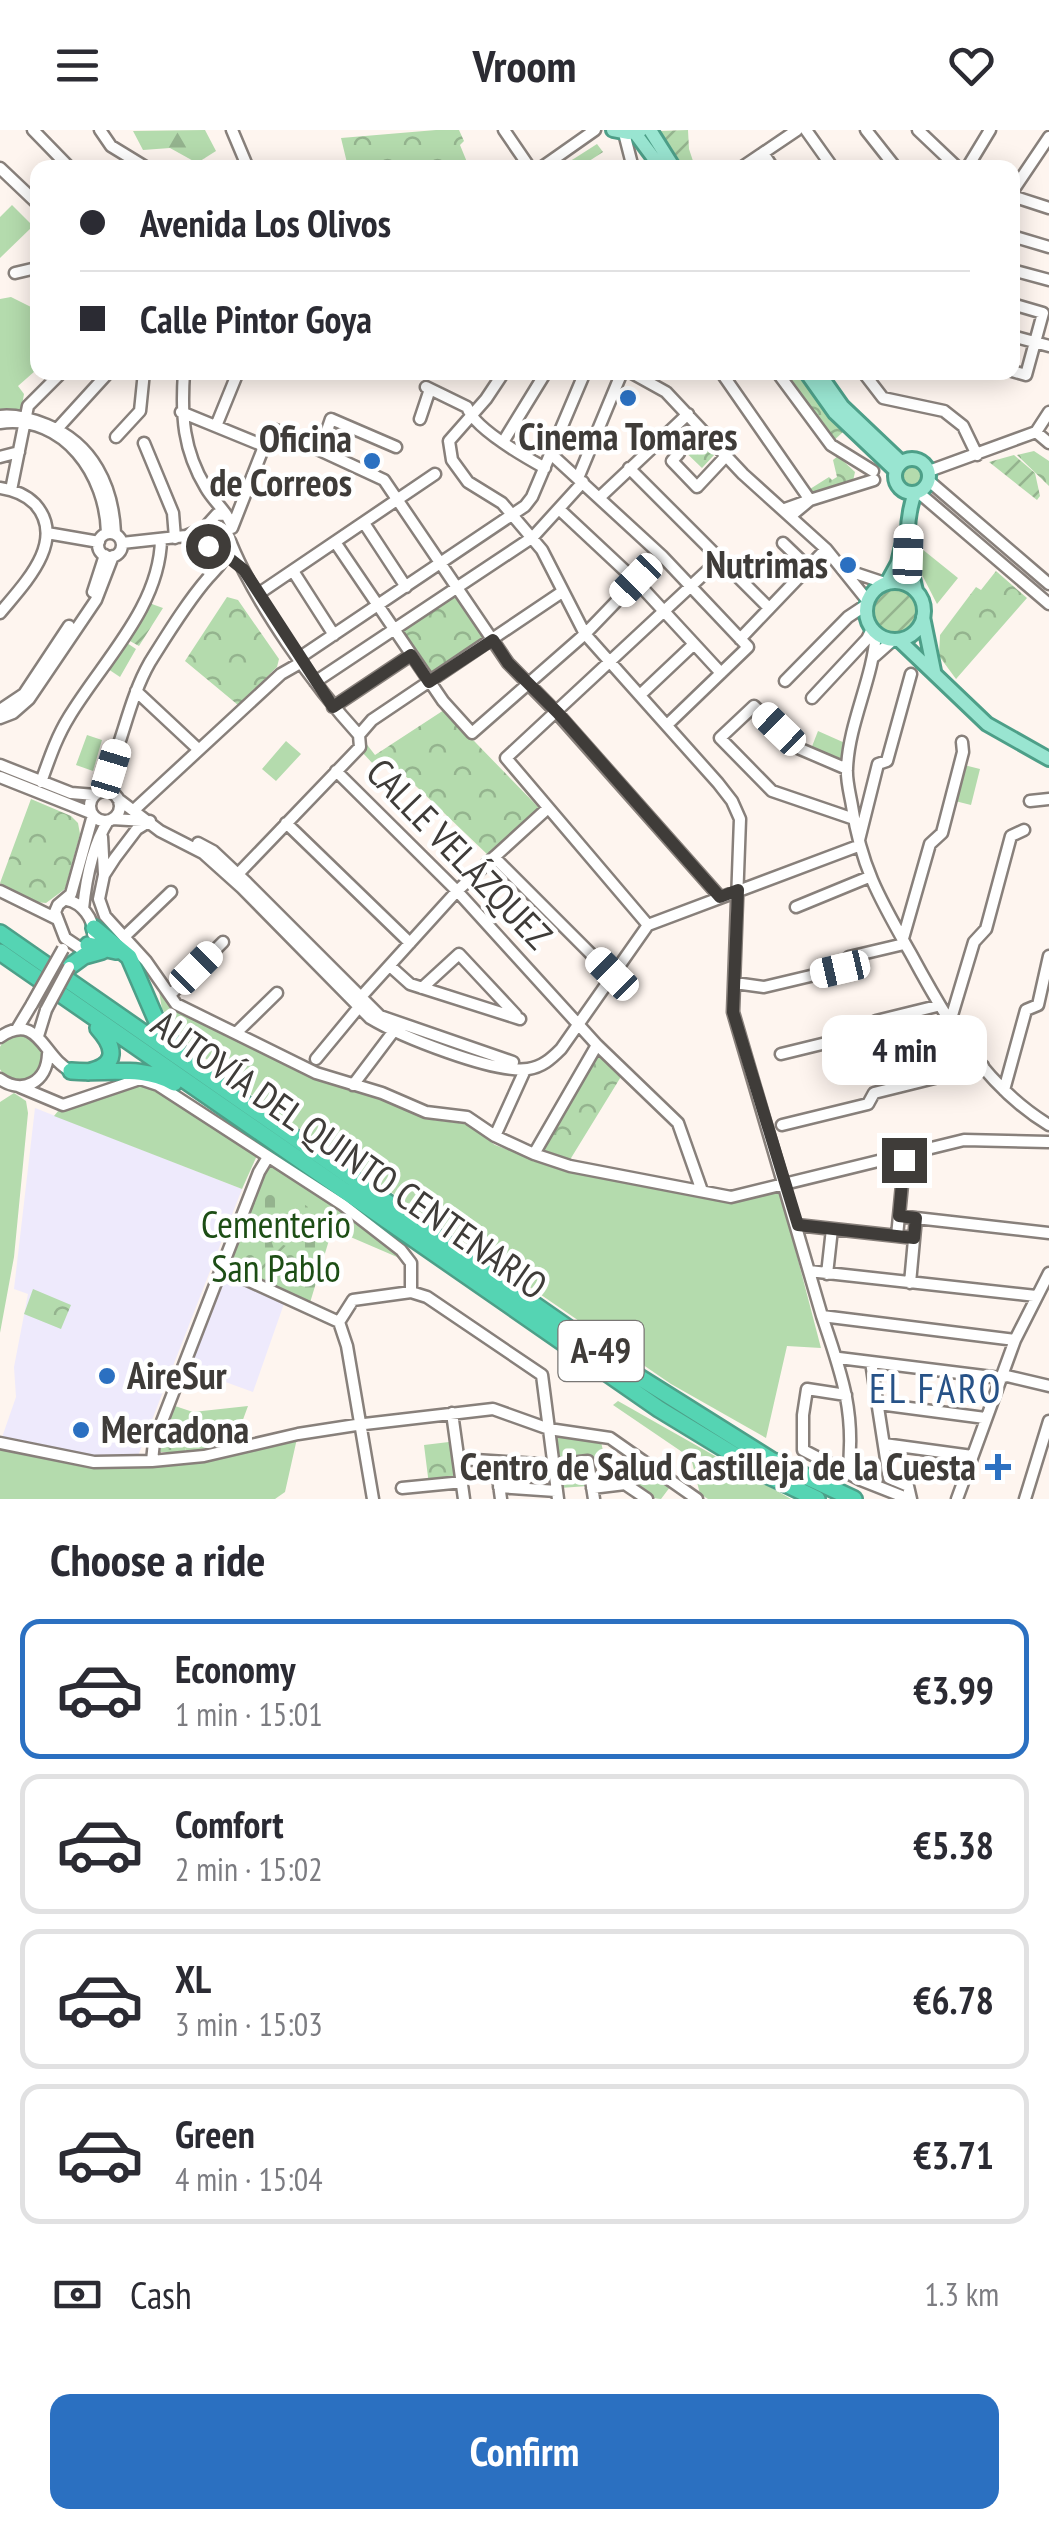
<!DOCTYPE html>
<meta charset="utf-8">
<style>
:root{--surface:#fff;--page:#f2f2f3;--text:#2b2b33;--muted:#7c7c81;--line:#e1e1e2;--accent:#2b70c1}
body{margin:0;font-family:"PT Sans Narrow",sans-serif;background:var(--page);color:var(--text);height:100vh;display:flex;flex-direction:column;font-size:38px;white-space:nowrap}
*{box-sizing:border-box;margin:0}
p{font-size:32px;color:var(--muted)}
.icon{flex:none;width:55px;height:55px;fill:none;stroke:currentColor;stroke-width:2;stroke-linecap:round;stroke-linejoin:round}
.map{position:relative;height:1369px;overflow:hidden}
.drawer{display:flex;flex-direction:column;background:var(--surface);flex:1}
.drawer>*{flex:none}
.top-card{position:absolute;left:30px;top:30px;width:990px;height:220px;border-radius:20px;box-shadow:0 5px 25px #0003;display:grid;align-content:center;height:220px;padding:0 50px;background:var(--surface)}
.end{position:absolute;width:45px;height:45px;margin:-22px;border:12px solid #3f3c39;background:#fff;box-shadow:0 0 0 5px #fff}
.from{border-radius:50%}
.bubble{position:absolute;height:70px;border-radius:20px;background:var(--surface);box-shadow:0 5px 25px #0003;font-size:32px;font-weight:700;line-height:70px;text-align:center}
.car{position:absolute;width:30px;height:60px;margin:-30px -15px;border-radius:12px;box-shadow:0 0 8px 2px #0007;background:linear-gradient(#fff 24%,#345 0 40%,#fff 0 76%,#345 0 86%,#fff 0)}
.top-card b{display:flex;align-items:center;gap:35px;height:95px;font-size:38px}
.top-card b+b{border-top:2px solid var(--line)}
.top-card i{width:25px;height:25px;background:var(--text)}
ul{padding:0;list-style:none}
li{display:flex;align-items:center;gap:30px;height:140px;margin:0 20px 15px;padding:0 30px;border:5px solid var(--line);border-radius:20px}
li div{flex:1}
li b{display:block;font-size:38px}
li em{font-style:normal;font-weight:700}
li.active{border-color:var(--accent)}
li>.icon{width:90px;height:90px;stroke-width:1.5}
h2{padding:0 50px;font-size:45px;line-height:120px}
.pay{display:flex;align-items:center;gap:25px;height:110px;padding:0 50px;font-size:38px}
.pay p{margin-inline-start:auto}
.cta{display:flex;gap:20px;margin-top:auto;padding:20px 50px}
.cta a{flex:1;height:115px;border-radius:20px;background:var(--accent);color:#fff;font-size:40px;font-weight:700;line-height:115px;text-align:center}
header{display:flex;justify-content:space-between;align-items:center;height:130px;padding:0 50px;background:var(--surface);font-size:45px;font-weight:700}
.map>svg:first-child{display:block}
</style>
<header><svg class="icon" aria-label="menu" viewBox="0 0 24 24"><path d="M4 6h16M4 12h16M4 18h16"/></svg>Vroom<svg class="icon" aria-label="heart" viewBox="0 0 24 24"><path d="M12 20l-8-8c-3-5 5-10 8-4 3-6 11-1 8 4z"/></svg></header>
<div class="map">
<svg width="1049" height="1369" viewBox="0 0 1049 1369">
<defs>
<pattern id="forest-firs" width="22" height="20" patternUnits="userSpaceOnUse" patternTransform="scale(2.5)"><rect width="22" height="20" fill="#b4dbad"/><path d="M5 1l3.5 6h-7zM16 11l3.5 6h-7z" fill="#94b38e"/></pattern>
<pattern id="cemetery-stones" width="16" height="16" patternUnits="userSpaceOnUse" patternTransform="scale(2.5)"><rect width="16" height="16" fill="#b4dbad"/><path d="M2 7V4a2 2 0 0 1 4 0v3zM10 15v-3a2 2 0 0 1 4 0v3z" fill="#94b38e"/></pattern>
<pattern id="park-crowns" width="20" height="18" patternUnits="userSpaceOnUse" patternTransform="scale(2.5)"><rect width="20" height="18" fill="#b4dbad"/><path d="M2 6a3 3 0 1 1 6 0M12 15a3 3 0 1 1 6 0" fill="none" stroke="#94b38e"/></pattern>
<pattern id="garden-furrows" width="10" height="10" patternUnits="userSpaceOnUse" patternTransform="scale(2.5)"><rect width="10" height="10" fill="#b4dbad"/><path d="M-1 1l2-2M0 10L10 0M9 11l2-2" fill="none" stroke="#94b38e"/></pattern>
</defs>
<rect width="100%" height="100%" fill="#fef5ef"/>
<path fill="#eeeafc" d="M35 978 242 1059 136 1331 0 1313 16 1267 14 1237 28 1164 14 1159Z
M223 1141 286 1168 253 1262 187 1238Z"/>
<path fill="#b4dbad" d="M12 75 33 96 0 128V87Z
M11 167 31 177 37 193 35 241 18 256 24 264 21 281H0V169Z
M900 345a12 12 0 1 1 24 0a12 12 0 1 1-24 0Z
M917 415 958 448 937 474 918 437Z
M127 513 136 519 120 547 108 539Z
M818 601 845 613 840 632 811 619Z
M87 605 102 610 93 641 76 635Z
M286 611 301 624 276 651 262 639Z
M964 635 980 639 971 675 955 671Z
M159 861 187 886 307 945 383 970 425 989 467 994 495 1015 568 1042 731 1073 780 1061 821 1218 787 1216 766 1308 671 1254 264 975 191 917 162 879Z
M-3 928a23 23 0 1 1 46 0a23 23 0 1 1-46 0Z
M140 949 259 1021 242 1059 54 986 63 975Z
M14 963 26 971 28 983 14 1127 0 1203V972Z
M268 1027 343 1075 411 1133 304 1087 259 1042Z
M618 1271 791 1369H708L700 1364 691 1328 613 1275Z
M172 1275 193 1282 248 1276 234 1314 186 1322 183 1308 166 1299Z
M298 1304 285 1362 275 1369H0V1312L94 1332 152 1331Z
M555 1307 601 1312 604 1325 597 1329 590 1326 557 1330Z
M623 1330H629L670 1357 661 1369C647 1369 626 1353 618 1341Z
M585 1335 588 1356 560 1358 557 1339Z"/>
<path fill="url(#forest-firs)" d="M205 0 216 21 197 33 170 18 143 20 133 1Z"/>
<path fill="url(#cemetery-stones)" d="M259 1042 308 1077 305 1087 333 1097 309 1176 221 1138Z"/>
<path fill="url(#park-crowns)" d="M436 0H459L464 11 460 15 469 37H348L341 8Z
M779 243H798L843 302 831 313Z
M690 297 715 324 702 338 675 312Z
M1034 321 1049 331V356L1017 325Z
M838 326 855 342 853 351 813 364 810 359 829 347 832 350 837 347 833 330Z
M996 441 1027 468 956 549 939 526 940 505 976 457 981 460Z
M455 461 488 510 430 548 397 500Z
M227 467 238 470 279 529 277 537 238 575 185 531Z
M444 580 541 680 489 726 395 636H375L361 621 365 612 375 625Z
M31 669 71 686 78 693 80 704 65 759 46 773 35 772 0 753Z
M599 923 622 945 568 1033 539 1023Z
M33 1159 71 1175 61 1199 24 1184Z
M166 1299 183 1308 186 1322H160Z
M457 1311 462 1351 429 1355 424 1315Z"/>
<path fill="url(#garden-furrows)" d="M688 0 689 19 695 37H684L660 1Z
M597 14 603 22 580 37H561Z
M1014 325 1035 343 1040 366 1037 370 989 332Z
M874 481a21 21 0 1 1 42 0a21 21 0 1 1-42 0Z
M149 473 163 478 139 516 128 510Z
M271 1110 286 1116 281 1121 282 1128 276 1131 280 1134 272 1154 258 1142 265 1125 274 1119Z"/>
<g fill="none" stroke-linecap="round" stroke-linejoin="round">
<g stroke="#88807b" stroke-width="15">
<path id="minor" d="M33 0 70 38
M100 0 111 16 147 38
M232 0 248 38
M504 0 530 38
M806 0 833 38
M866 0 896 38
M918 0 958 38
M624 3 633 38
M763 23 773 38
M0 38 38 74
M541 38 595 0
M741 38 797 0
M967 38 990 0
M1012 62 1049 7
M1012 66 1049 78
M1012 106 1049 117
M1012 140 1049 150
M15 143 32 139 38 142
M1012 174 1043 183 1026 245 1012 241
M1012 206 1049 216
M184 242C181 286 183 320 206 358 214 372 228 382 232 397
M504 242 486 269 449 311 452 330 468 352 502 373 542 420 585 504 718 653 732 671 740 689 733 882 822 1186C841 1242 856 1282 848 1343
M630 242 666 262 743 344 826 419 867 470
M721 242 810 370 874 350
M777 242 831 315 873 341
M863 242 883 268 944 281 963 296 977 325
M919 242H926
M426 257 467 277C474 298 525 327 545 338
M181 282 264 316
M0 286C16 284 32 289 47 295 93 314 113 356 115 403
M420 289 430 259
M0 293C65 284 106 346 107 403
M216 296 238 242
M57 299 109 242
M1036 302 1049 313
M116 307 140 281 144 242
M503 312 546 242
M144 313 173 383 175 408
M321 318 331 289 396 317
M679 323 672 331 697 357 726 326
M551 324 662 426 748 517 667 595
M0 327 19 322
M629 338 769 478
M929 341 1036 302 1049 282
M578 348 622 242
M929 351 1049 454
M0 358C14 360 25 364 35 374 68 411 23 455 0 483
M11 360 28 276 62 242
M918 362 1049 474
M600 367 688 284
M559 379 636 451 721 543
M785 379 810 370 792 385
M364 393 406 457
M232 398 270 301 276 300 384 350 508 533 557 583 720 767
M47 403 99 412
M98 415a12 12 0 1 1 24 0a12 12 0 1 1-24 0Z
M204 410 208 394 217 384 226 385
M230 411C255 473 314 556 359 605
M335 412 443 571 472 603 585 504 636 451
M122 413 186 406 207 397
M783 413 809 438
M846 440 885 453
M293 441 334 505
M209 447 212 420
M93 462 105 425
M258 464 435 344
M876 503C873 549 849 592 847 638 846 650 850 664 852 676 861 738 881 771 911 824 946 889 984 956 1049 995
M740 509 826 419
M875 526 893 510
M299 528 525 376 532 367 585 242
M785 551 848 487 866 475
M315 552 533 407 583 352
M136 561 198 619
M640 565 694 514
M812 568 867 509 872 499
M333 577 411 525
M0 580 24 564 69 496
M0 588 13 583 29 569 96 470 113 426
M359 605 372 590 562 462
M0 635 71 663 95 665
M847 639 798 618 754 576 720 608 772 661 854 689
M336 641 457 761 597 915 678 993 702 1061
M0 647 91 683
M41 652C49 630 56 608 69 587 102 532 160 477 161 409
M90 676a15 15 0 1 1 30 0a15 15 0 1 1-30 0Z
M98 663C122 622 126 574 150 532 167 505 187 472 208 448 218 437 225 431 228 416
M118 669 160 701 203 723 242 758 370 888C400 906 494 944 528 939 542 937 551 929 561 919L648 795 858 716
M1030 671 1049 669
M134 680 281 544 302 532
M112 689 146 691
M150 691 137 699 115 728 104 745 99 769 105 786 146 831 176 874 316 943 382 963 426 982 467 987 495 1006 534 1024 570 1036 731 1067 964 1010 1048 1012
M286 693 410 813
M102 707 104 744
M859 710 878 634 887 631 911 544
M198 713 213 721 247 753 380 886 513 932
M494 727 612 845
M238 744 360 617 359 605
M0 761 55 788
M67 770C82 773 94 789 93 804
M796 777 869 747
M83 779C86 749 92 716 108 691
M648 795 506 628 720 429
M124 807 171 762
M902 812 930 714 942 703 963 622 962 612
M80 818 65 808 55 782 58 775 71 764 93 685
M390 836 410 854 520 889
M735 853 764 857 840 839 849 827 904 814
M422 858 459 824 516 885
M170 865 223 812
M950 892 974 812 986 799 1011 706 1024 700
M17 899 32 874
M236 903 277 863
M38 906 46 880
M0 907C39 881 43 928 71 941
M781 924 867 903 876 891 937 876
M316 929 359 877 360 868 457 761 548 678
M0 949C23 965 47 952 48 924
M353 955 393 902
M20 957 63 975 140 949 158 955 343 1075 401 1120 411 1133V1162
M1004 960 1026 880 1038 875 1049 826
M782 995 868 974 874 963 983 936
M495 1006 525 940
M534 1024 597 915
M905 1024 897 1106 914 1108
M899 1086 916 1088 910 1153
M916 1088 1049 1103
M797 1095 897 1106
M221 1138 339 1192 347 1216 373 1369
M809 1141 1036 1166
M827 1144 832 1099
M822 1186 1015 1210
M339 1192 353 1170 411 1162 427 1167 542 1245 558 1369
M839 1228 1000 1248 1007 1246 1049 1256
M871 1232 889 1348 908 1356 911 1369
M846 1265 807 1259 803 1285V1320L861 1350 909 1369
M879 1274 985 1288
M452 1283 464 1369
M0 1313 94 1332 152 1331 204 1326 298 1304 356 1295 493 1279 549 1299 610 1308 697 1369
M884 1314 972 1326
M460 1329 553 1335 588 1331 594 1369
M152 1331 154 1312 259 1042 268 1027
M496 1333 501 1369
M499 1357 556 1361
M402 1358 463 1352
M592 1358 625 1354 647 1369
M957 1369 1015 1210 1049 1143
M1025 1369 1049 1291"/>
</g>
<g stroke="#4d9f88" stroke-width="18">
<path id="major" d="M613 0 629 3 640 1
M650 0 674 38
M635 3 661 38
M806 242 835 283 895 340
M818 242 842 276 901 332
M895 346a17 17 0 1 1 34 0a17 17 0 1 1-34 0Z
M915 363C903 395 908 429 916 461
M866 481a29 29 0 1 1 58 0a29 29 0 1 1-58 0Z
M887 453 898 433 902 416
M923 487 934 541
M899 510 987 594 1049 629"/>
</g>
<g stroke="#4d9f88" stroke-width="20">
<path id="highway" d="M94 798 129 827 158 894 177 918
M0 803 634 1244 771 1330 854 1369
M88 815 116 821
M0 822 659 1279 769 1346 817 1369
M69 837 84 826 102 821
M71 941C104 944 145 935 174 953
M88 942C119 935 115 917 98 898"/>
</g>
<use href="#minor" stroke="#fff" stroke-width="10"/>
<use href="#major" stroke="#99e5d1" stroke-width="12"/>
<use href="#highway" stroke="#55d4b3" stroke-width="15"/>
<g stroke="#88807b" stroke-width="15" stroke-linecap="butt">
<path id="minor-bridge" d="M32 874 63 819
M46 880 69 837"/>
</g>
<use href="#minor-bridge" stroke="#fff" stroke-width="10"/>
</g>
<g fill="none" stroke-linecap="round" stroke-linejoin="round">
<path stroke="#3f3c39" stroke-width="12" d="M208 416 220 421 244 440 333 577 411 525 429 552 493 510 508 533 558 583 720 767 738 760 733 882 798 1095 914 1108 916 1088 899 1086 904 1030"/>
</g>
<g fill="#2b70c1" stroke="#fff" stroke-width="4">
<circle cx="628" cy="268" r="10"/>
<circle cx="372" cy="331" r="10"/>
<circle cx="848" cy="435" r="10"/>
<circle cx="107" cy="1246" r="10"/>
<circle cx="81" cy="1300" r="10"/>
<path d="M993 1322h10v10h10v10h-10v10h-10v-10h-10v-10h10z"/>
</g>
<g text-anchor="middle" stroke-width="9" stroke-linejoin="round" paint-order="stroke">
<rect fill="#fff" stroke="#797674" stroke-width="2.5" x="558.5" y="1191" width="85" height="60" rx="8"/>
<g font-size="35" font-weight="bold" fill="#3f3c39">
<text x="601" y="1233">A-49</text>
</g>
<g font-size="38" font-weight="bold" fill="#3f3c39" stroke="#fff" text-anchor="end">
<text x="628" y="320" text-anchor="middle">Cinema Tomares</text>
<text x="352" y="322">Oficina<tspan x="352" dy="44">de Correos</tspan></text>
<text x="828" y="448">Nutrimas</text>
<text x="127" y="1259" text-anchor="start">AireSur</text>
<text x="101" y="1313" text-anchor="start">Mercadona</text>
<text x="976" y="1350">Centro de Salud Castilleja de la Cuesta</text>
</g>
<g font-size="38" fill="#3f3c39" stroke="#fff">
<text transform="translate(459 724) rotate(46)" y="13">CALLE VELÁZQUEZ</text>
<text transform="translate(349 1025) rotate(35)" y="13">AUTOVÍA DEL QUINTO CENTENARIO</text>
</g>
<g font-size="38" fill="#1d4e15" stroke="#fff">
<text x="276" y="1108">Cementerio<tspan x="276" dy="44">San Pablo</tspan></text>
</g>
<g font-size="40" letter-spacing="2.5" fill="#275287" stroke="#fff">
<text x="936" y="1273">EL FARO</text>
</g>
</g>
</svg>
<i class="end from" style="left:208px;top:416px"></i>
<i class="end" style="left:904px;top:1030px"></i>
<div class="bubble" style="left:822px;top:885px;width:165px">4 min</div>
<i class="car" style="left:908px;top:424px;rotate:2deg"></i>
<i class="car" style="left:636px;top:450px;rotate:224deg"></i>
<i class="car" style="left:779px;top:599px;rotate:314deg"></i>
<i class="car" style="left:111px;top:639px;rotate:17deg"></i>
<i class="car" style="left:196px;top:838px;rotate:45deg"></i>
<i class="car" style="left:840px;top:839px;rotate:257deg"></i>
<i class="car" style="left:612px;top:844px;rotate:315deg"></i>
<div class="top-card">
<b><i class="from"></i>Avenida Los Olivos</b>
<b><i></i>Calle Pintor Goya</b>
</div>
</div>
<section class="drawer">
<h2>Choose a ride</h2>
<ul>
<li class="active"><svg class="icon" aria-label="car" viewBox="0 0 24 24"><path d="M5 17H2v-5l4-1 3-4h7l3 4 3 1v5h-3M9 17h6M6 11h13"/><circle cx="7" cy="17" r="2"/><circle cx="17" cy="17" r="2"/></svg><div><b>Economy</b><p>1 min · 15:01</p></div><em>€3.99</em></li>
<li><svg class="icon" aria-label="car" viewBox="0 0 24 24"><path d="M5 17H2v-5l4-1 3-4h7l3 4 3 1v5h-3M9 17h6M6 11h13"/><circle cx="7" cy="17" r="2"/><circle cx="17" cy="17" r="2"/></svg><div><b>Comfort</b><p>2 min · 15:02</p></div><em>€5.38</em></li>
<li><svg class="icon" aria-label="car" viewBox="0 0 24 24"><path d="M5 17H2v-5l4-1 3-4h7l3 4 3 1v5h-3M9 17h6M6 11h13"/><circle cx="7" cy="17" r="2"/><circle cx="17" cy="17" r="2"/></svg><div><b>XL</b><p>3 min · 15:03</p></div><em>€6.78</em></li>
<li><svg class="icon" aria-label="car" viewBox="0 0 24 24"><path d="M5 17H2v-5l4-1 3-4h7l3 4 3 1v5h-3M9 17h6M6 11h13"/><circle cx="7" cy="17" r="2"/><circle cx="17" cy="17" r="2"/></svg><div><b>Green</b><p>4 min · 15:04</p></div><em>€3.71</em></li>
</ul>
<div class="pay"><svg class="icon" aria-label="cash" viewBox="0 0 24 24"><path d="M3 7h18v10H3z"/><circle cx="12" cy="12" r="2"/></svg>Cash<p>1.3 km</p></div>
<div class="cta"><a>Confirm</a></div>
</section>
